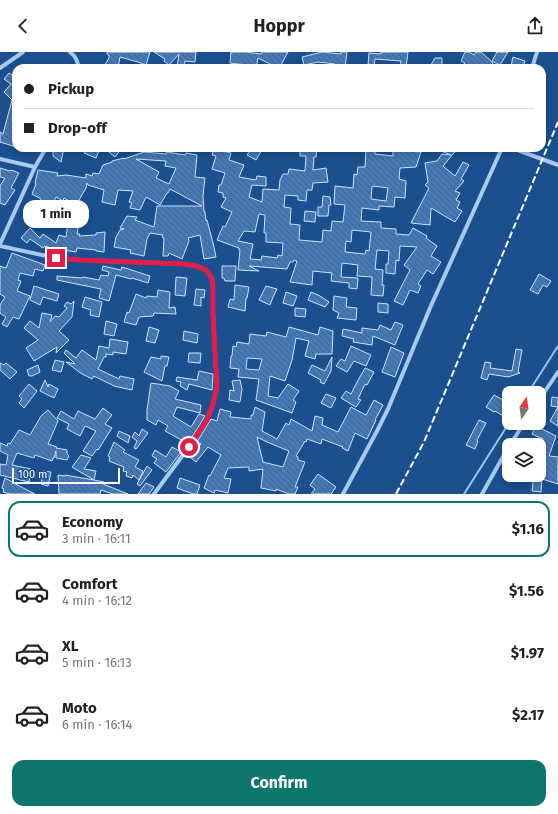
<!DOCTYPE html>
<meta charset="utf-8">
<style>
:root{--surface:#fff;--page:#f6f6f6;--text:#202124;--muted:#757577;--line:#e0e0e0;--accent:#0f766e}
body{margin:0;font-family:"Fira Sans",sans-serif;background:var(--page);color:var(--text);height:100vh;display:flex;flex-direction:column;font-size:15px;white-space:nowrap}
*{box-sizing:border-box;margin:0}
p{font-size:13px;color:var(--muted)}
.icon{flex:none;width:22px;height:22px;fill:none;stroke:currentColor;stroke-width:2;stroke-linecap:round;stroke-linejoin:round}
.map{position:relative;height:442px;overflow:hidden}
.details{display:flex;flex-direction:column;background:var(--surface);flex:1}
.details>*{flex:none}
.top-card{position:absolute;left:12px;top:12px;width:534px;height:88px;border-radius:12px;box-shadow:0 2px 6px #0003;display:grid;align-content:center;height:88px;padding:0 12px;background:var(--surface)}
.needle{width:26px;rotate:13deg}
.tools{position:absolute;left:502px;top:334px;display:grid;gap:8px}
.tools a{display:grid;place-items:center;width:44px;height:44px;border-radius:8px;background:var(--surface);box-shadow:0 2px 6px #0003;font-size:20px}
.scale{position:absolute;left:12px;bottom:10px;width:108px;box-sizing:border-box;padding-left:4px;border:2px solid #fff;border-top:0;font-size:11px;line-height:14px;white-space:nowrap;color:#fff;-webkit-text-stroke:3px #1b4f8f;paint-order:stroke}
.end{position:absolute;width:18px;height:18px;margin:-9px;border:5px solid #e11d48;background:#fff;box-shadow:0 0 0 2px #fff}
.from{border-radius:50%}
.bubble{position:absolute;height:28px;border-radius:12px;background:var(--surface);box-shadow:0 2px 6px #0003;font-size:13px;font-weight:700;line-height:28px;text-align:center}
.top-card b{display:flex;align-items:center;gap:14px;height:38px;font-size:15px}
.top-card b+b{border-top:1px solid var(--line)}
.top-card i{width:10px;height:10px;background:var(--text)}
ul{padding:7px 0 0;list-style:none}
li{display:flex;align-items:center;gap:12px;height:56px;margin:0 8px 6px;padding:0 4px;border:2px solid transparent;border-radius:12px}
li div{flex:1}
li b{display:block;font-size:15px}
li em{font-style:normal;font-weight:700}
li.on{border-color:var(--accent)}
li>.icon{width:36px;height:36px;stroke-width:1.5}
.primary-button{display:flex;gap:8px;margin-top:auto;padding:8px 12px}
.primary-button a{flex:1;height:46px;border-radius:12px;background:var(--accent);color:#fff;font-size:16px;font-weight:700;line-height:46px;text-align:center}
header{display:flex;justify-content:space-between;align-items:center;height:52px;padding:0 12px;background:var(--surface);font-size:18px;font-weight:700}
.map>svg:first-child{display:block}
</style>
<header><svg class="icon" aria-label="back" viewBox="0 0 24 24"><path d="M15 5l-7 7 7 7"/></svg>Hoppr<svg class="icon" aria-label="share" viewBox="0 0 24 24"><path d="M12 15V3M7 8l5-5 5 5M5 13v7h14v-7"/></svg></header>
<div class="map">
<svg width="558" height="442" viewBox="0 0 558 442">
<defs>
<pattern id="building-back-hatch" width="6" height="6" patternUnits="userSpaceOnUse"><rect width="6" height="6" fill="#4478b7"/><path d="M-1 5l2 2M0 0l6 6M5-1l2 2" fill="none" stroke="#486282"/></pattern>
</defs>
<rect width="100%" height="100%" fill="#1b4f8f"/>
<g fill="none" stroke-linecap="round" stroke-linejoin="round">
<path stroke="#9cc4f0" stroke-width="2" d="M528 341 558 294
M464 442 509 371"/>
</g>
<path fill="url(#building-back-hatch)" stroke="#cfe3fa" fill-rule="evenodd" d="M107 0H150L146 13 138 10 120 5 118 16H103L109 6V3L107 2Z
M154 0H196L195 10 185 9 184 16 177 15 179 2 169 13 164 9 165 7Z
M231 0H246L261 2 262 0H288L280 15 278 14 277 16H268L270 12 258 6 256 16 246 15 247 13 230 11Z
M322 0 341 2V0H347L345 16H335V12L318 10 304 13 302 5Z
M381 0H408L406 16H400L401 9 375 7 374 13 368 12 369 1 381 2Z
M465 0H469L474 3 476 0H481L493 11 489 16H460L465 11 461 9Z
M497 0H508L500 13 492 9Z
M513 5 525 9 523 14 518 13V16L511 14Z
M435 6H442V16H429Z
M9 21 16 26V95L0 90V80L3 82 12 48 4 40 11 32 4 27Z
M53 96H64L61 110 53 104Z
M87 96H100L96 106 84 101Z
M104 96H122L115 105Z
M252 96H263L256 108 247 103Z
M300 96H317L316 105H314L313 118 326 116 328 130 313 131 312 138H307L306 149 298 148V144L285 143 284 155 291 156 290 172 300 173 299 188 322 190 323 178 331 179 332 169 343 170 345 153 334 152 335 134 353 136 354 122 357 123 358 115H365L366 96 375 97V102L393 104V96H402V97L409 98V99L421 100 416 115 400 116 399 127 406 129 405 146 395 145 394 155 379 154V158L362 156 361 169 381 170V176L396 177V182L409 183 413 176 427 184 426 186 437 194 431 204 441 210 433 222 427 218 418 232 421 234 418 241 410 238 403 253 394 249 410 218 404 213 417 195 400 194 399 209 396 208 395 222 386 221V212H388L389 199 377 198 375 217 383 218 382 233H384L383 244 371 243 372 225 357 224 358 213 342 211 341 225 358 226 357 237 349 236V231L331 229 332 221 313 219 312 233 290 230 297 209 294 208 293 210H290L287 217 249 214 259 219 238 218 240 198H239V196L217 188 223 174 225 175 232 160 221 155 226 146 223 145V141L218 140 219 133H221L225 121 212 117 216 104 212 103 214 97 231 101 229 108 244 113 239 125 256 128 257 124 266 125V134L252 133 249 145 262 150 263 137 279 138 280 128 283 122H288L289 117 305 119 306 104H300ZM373 134 388 136 386 149 371 147 372 135ZM259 162 265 163 264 181H266V190L283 191 282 204 278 203 277 206 262 204 261 208 250 207 253 192 238 189 244 179 255 180ZM352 178 371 180 369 199 366 198 365 202 345 200 346 189 351 190Z
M434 96H458L443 114 455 124 463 110 469 113 461 127 464 129 455 139 460 141 456 148 460 150 457 156 462 159 455 170 431 156 430 173 411 171 429 136 425 133 428 130 425 111 437 109 442 102 451 103Z
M144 100 166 102 167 100 185 103 186 101 197 103 195 125 205 126 203 144 204 160H205L206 169 207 168 214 195 216 205 204 207 200 183 188 186 189 189 182 207 169 201 168 204H163L164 186 162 185 163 183 150 181 147 187 144 204 130 201 131 198 114 195 116 185 120 178 124 177 120 176 127 164 137 165 135 168 154 175 157 154H202L170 137 168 141H167L160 153 146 145 140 158 130 156 132 151 129 150 133 139 118 138 115 153 102 150 104 138 88 133 87 131 86 136 76 153 64 146 63 149 56 145 51 156 40 150 41 147 32 142 36 132 35 131 38 118 58 121 57 124 66 123 86 126V122L92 124 93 121 99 122 103 113 112 110V109L124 106V107ZM136 107 166 109 165 114 176 116 169 132 156 126 159 120Z
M0 116 10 119 11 118 19 121 11 136 15 138 5 153 0 151V134L5 126 0 125Z
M323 144 330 145 331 153H329L328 164H318V155H322Z
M54 157 64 164 57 175 48 167Z
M305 159 316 160 315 170 304 169Z
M69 164 80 166 77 182H80L79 184 96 183V181L105 180 104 200 96 199V198L77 196 76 200 63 198 62 200 45 194 43 196 30 187 27 191 21 186 30 176 40 186 43 182 56 191 59 183 66 185Z
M12 201 45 213 43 219 35 217 33 224 20 221 18 228 21 229 17 239 30 244 19 267 13 265 7 275 2 272 6 265 0 261V253L5 245 0 242V214L6 216Z
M103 214 121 218 122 215 150 224 148 231 132 226 131 227 116 223 109 249 99 246 101 237 57 228V224L82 226 83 225 99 228 101 223 108 224 109 220 102 218Z
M222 214H236L235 229H225L224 226H222Z
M539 222 551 229 547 235 543 233 538 242 530 238Z
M176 225 187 226 185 244 175 243Z
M235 233 249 235 247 246H246L245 259 228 255 230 247 234 248Z
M34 234 59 242 57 249 43 245 40 253 30 248Z
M266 234 277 237 273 245 270 253 259 248Z
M196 237 205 238 204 246 201 245V254L194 253Z
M158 238 170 240 169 256 175 255 176 262 154 261 153 264 139 265 136 273 124 270 127 260 129 261 136 242 146 246 147 244 157 245Z
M286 240 297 244 293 254 283 251Z
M311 240 320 244 329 250 325 255 308 248Z
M334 244 347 246 346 255 357 256 356 268 337 266 339 261 333 258Z
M85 245 102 250 99 265 90 263 91 258 82 255Z
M74 249 72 265 59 279 69 288 56 301 57 295 34 309 26 296 38 288 24 276 30 269 39 276 42 261 52 263 50 270 55 264 59 265 67 256 64 254 67 250 71 252Z
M378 251 388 252V261L378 260Z
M295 256 306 257 305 265 295 264Z
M106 269 117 272 114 284 104 282Z
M395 270 403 273 395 293 373 284 372 293 353 290 354 287 342 284 343 277 362 281V276L378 278 380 273 391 278Z
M149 275 159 278 155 291 146 289Z
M289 275 318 283 320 275 333 279 332 302H316L315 307 305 304 309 289 296 286 292 308 285 329 270 324 268 344 278 346 288 332 299 339 293 348 296 350 292 361 256 348 259 327 238 325 239 317 230 316 231 304H232L233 294 236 295 237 290 249 292 250 282 266 284 267 280 286 285ZM247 306 262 307 259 318 246 317Z
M184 279 198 282 197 291 183 288Z
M110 287 128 290 126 302 113 300V303L106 302V305H104L98 317 119 327 120 324 134 327 132 338 114 334 94 324 92 327 82 322 66 310 75 312 64 301 66 298 76 306 82 298 96 308 99 294 109 296Z
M351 294 371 303 366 314 354 309 347 320 336 314 341 307 345 309Z
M391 295 404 301 395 325 382 320Z
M516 297 522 298 518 320 520 321 508 325 489 322 487 328 481 326 485 310 491 311 490 316 512 319Z
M189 301H201L200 311 188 310Z
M161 304 169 305 167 314H165L162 329 144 320 151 305 161 307Z
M332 305 331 319 324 332 320 330 321 328 308 321 312 313 325 319Z
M55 308 64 310 61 320 52 318Z
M0 311 4 313 6 311 17 320 10 327 0 318Z
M38 313 40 320 32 324H29L27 318Z
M365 316 374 320 367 333 365 332 358 347 361 348 356 355 341 346 346 339 351 342 356 332Z
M199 319 213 322 212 338 189 332 187 338 180 334 181 330 176 329 177 325 197 328Z
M45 328 48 335 49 332 58 337 54 346 40 339Z
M240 328 242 337 240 350 229 348 230 338 234 339 232 329Z
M151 331 170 334 179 339 175 347 201 353 200 361 177 355 173 364 191 375 199 362 205 364 194 382 187 391 165 379 168 374 158 368 156 373 147 368V358Z
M29 332 37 339 24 356 19 351 22 347 19 344Z
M326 342 336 346 331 356 321 351Z
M494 343 503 348 502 349 509 354V356L503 364 495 359 494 360 486 355Z
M552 345 558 346V374L550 369 558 355 551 354Z
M374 348 383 353 375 368H376L367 387 355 381 348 399 342 396 343 395 322 387 321 392 307 387 306 390 305 389 296 404 298 405V408L305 410 295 435H298L295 442H289L276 437V439L261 436 263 417 249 419V415L228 416 224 426 231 427 228 441 215 438 214 441 204 436 209 423 210 424 221 403 208 395 196 410 190 405 201 392 197 390 211 367 217 369 220 357 231 360 230 365 251 367V363H253L255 355 265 360 262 379 277 387 286 371 289 373 291 367 312 379 315 364 323 366 322 373 338 380 351 355 366 363ZM257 385 267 390 289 399 283 415 263 410Z
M103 356 112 363 105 372 112 376 98 398 97 397 92 404 83 399 96 379 85 374 80 384 67 377 69 372 57 366 61 359 74 367 78 359 95 367Z
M48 358 58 369 48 392 57 395 56 396 67 398V402L69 404 67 408 56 406V399L54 406H53L52 409 35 403 34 406 17 401 12 413 31 417 29 430 0 423V412L6 413 8 403 0 399V391L7 394 8 391 10 392 19 378 30 383 41 364Z
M479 368 486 371 477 388 478 389 475 397 466 393Z
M536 374 556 384 549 404 558 405V432L542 427 541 440 532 439 534 423H539V395L543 387 532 382Z
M142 377 148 381 136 397 134 396 137 389 132 385 135 380 139 384Z
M119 379 130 384 128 391 117 384Z
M114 390 125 398 123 400 139 408 135 415 143 419 139 428 133 423 132 426 126 424 127 420 123 419 124 415 109 409 110 405 108 404Z
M172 395 181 400 166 420 154 411 157 407 152 404 155 398 166 405Z
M81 403 91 406 84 417 96 419 94 428 104 430 103 432 128 442H113L101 438 100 442H59L58 423 65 424V423L94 428 72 415Z
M147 414 152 418 140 434 137 432Z
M43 419 51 420 48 434 41 432Z
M318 422 336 435 331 442H311L315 437 310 433Z
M5 426 25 437 35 442H10L3 440 4 437 2 436Z
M180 426 200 433 197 442H193L177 436Z
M146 431 154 435 149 442H138Z"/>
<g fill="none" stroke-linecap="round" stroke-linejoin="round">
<path stroke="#a9c9ee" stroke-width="4" d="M70 0C76 5 78 9 78 16
M0 16 23 0
M532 16 537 0
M512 96 558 113
M0 107 35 115
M0 192 35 115 46 96
M0 194 56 206 80 208 184 212 197 214 206 218 212 227 213 235V263L217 335 213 352 207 368 197 384 154 442
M539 348 558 320
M510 393 524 371
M343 442 377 379 388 357 430 256 502 96
M482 442 509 394"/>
<path stroke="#fff" stroke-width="2" stroke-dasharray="7 3" stroke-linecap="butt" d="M396 442 424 390 558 70"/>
</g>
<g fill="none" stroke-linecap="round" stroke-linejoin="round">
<path stroke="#e11d48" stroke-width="5" d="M56 206 80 208 184 212 196 214 206 218 212 226 213 235V263L217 335 213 352 207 368 189 395"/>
</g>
</svg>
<div class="tools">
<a><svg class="needle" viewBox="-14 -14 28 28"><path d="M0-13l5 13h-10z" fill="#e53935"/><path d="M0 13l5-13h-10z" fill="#757577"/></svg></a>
<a><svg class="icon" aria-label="layers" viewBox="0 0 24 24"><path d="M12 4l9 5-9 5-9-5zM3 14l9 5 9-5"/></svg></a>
</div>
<div class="scale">100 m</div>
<i class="end from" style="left:189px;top:395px"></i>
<i class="end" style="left:56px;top:206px"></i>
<div class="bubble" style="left:23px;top:148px;width:66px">1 min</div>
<div class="top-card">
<b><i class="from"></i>Pickup</b>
<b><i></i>Drop-off</b>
</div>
</div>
<section class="details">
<ul>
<li class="on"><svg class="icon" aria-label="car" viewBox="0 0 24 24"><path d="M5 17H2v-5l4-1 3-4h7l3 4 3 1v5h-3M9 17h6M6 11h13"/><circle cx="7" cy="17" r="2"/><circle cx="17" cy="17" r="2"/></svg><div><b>Economy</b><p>3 min · 16:11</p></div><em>$1.16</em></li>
<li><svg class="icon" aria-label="car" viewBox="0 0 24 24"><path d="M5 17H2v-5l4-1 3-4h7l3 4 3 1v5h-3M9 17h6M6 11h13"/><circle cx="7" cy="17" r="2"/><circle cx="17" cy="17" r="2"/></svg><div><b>Comfort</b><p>4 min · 16:12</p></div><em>$1.56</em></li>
<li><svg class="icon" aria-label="car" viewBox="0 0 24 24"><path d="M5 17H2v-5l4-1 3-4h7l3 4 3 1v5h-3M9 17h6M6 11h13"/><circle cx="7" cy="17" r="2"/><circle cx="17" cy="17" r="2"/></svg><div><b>XL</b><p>5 min · 16:13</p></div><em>$1.97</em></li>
<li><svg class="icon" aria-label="car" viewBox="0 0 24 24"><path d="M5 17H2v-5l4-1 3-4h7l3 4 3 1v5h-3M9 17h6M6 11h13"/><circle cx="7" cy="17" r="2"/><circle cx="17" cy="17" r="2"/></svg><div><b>Moto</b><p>6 min · 16:14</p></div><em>$2.17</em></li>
</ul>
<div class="primary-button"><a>Confirm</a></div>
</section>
